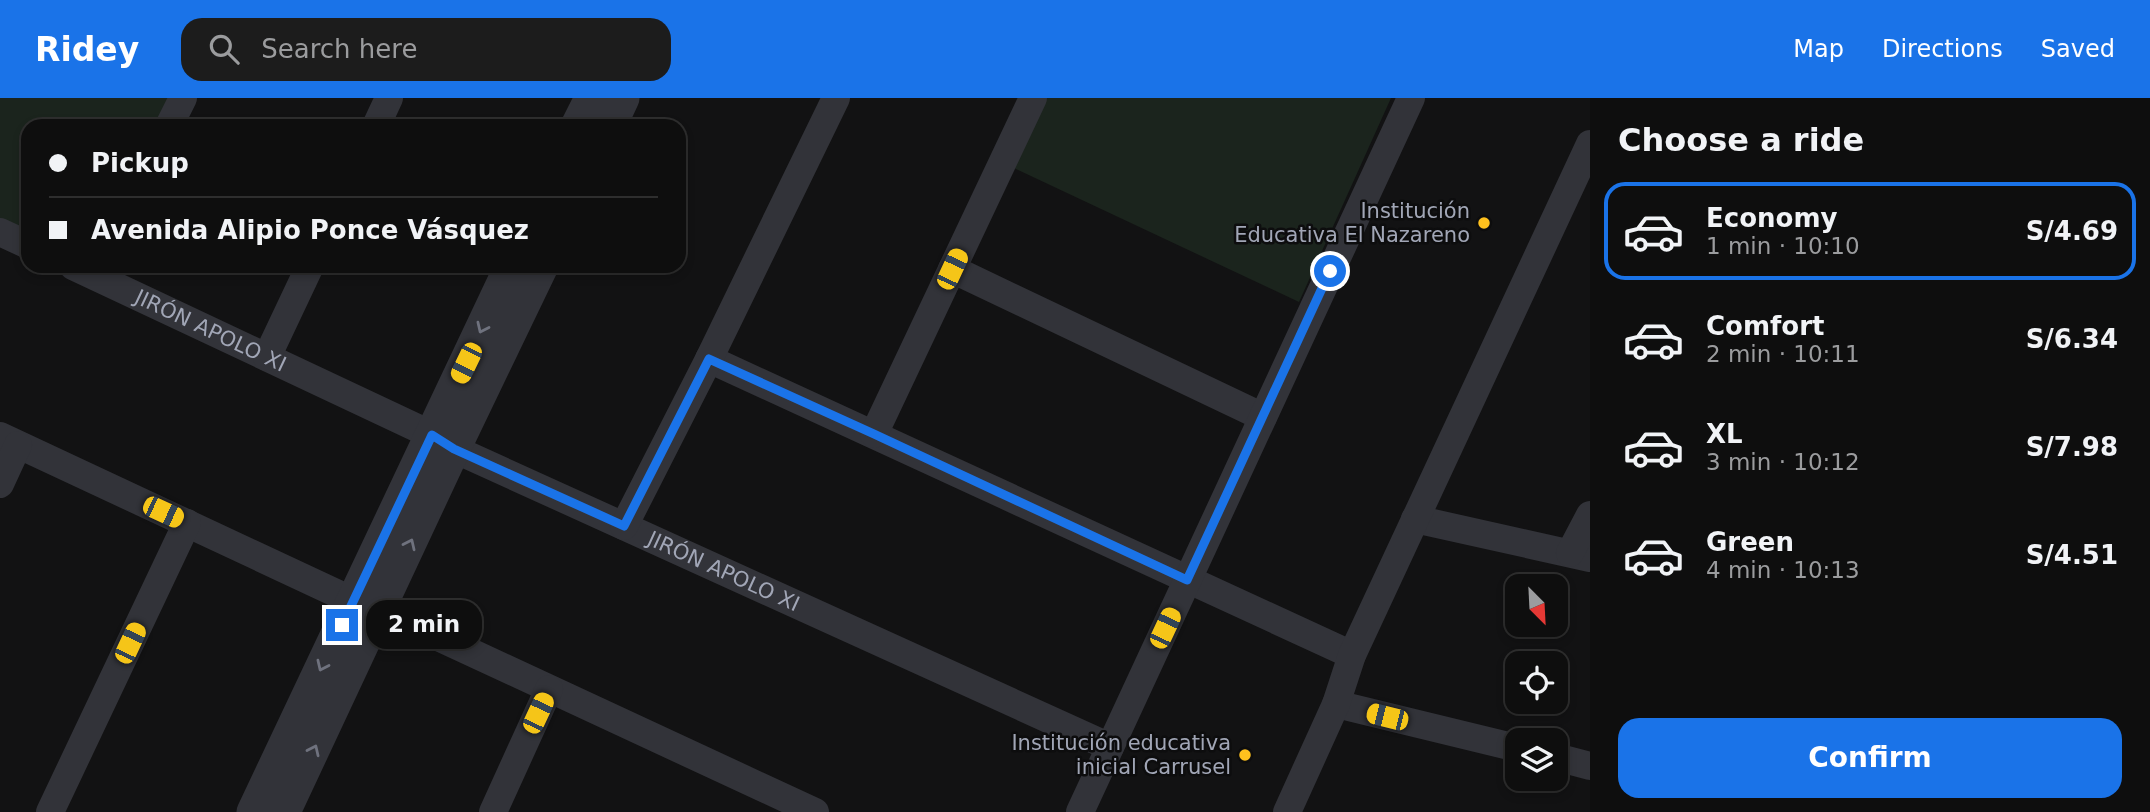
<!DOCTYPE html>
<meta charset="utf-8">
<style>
:root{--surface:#0e0e0e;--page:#1c1c1c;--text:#f1f3f6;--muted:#9b9c9e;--line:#2e2e2e;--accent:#1a73e8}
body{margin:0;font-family:"DejaVu Sans",sans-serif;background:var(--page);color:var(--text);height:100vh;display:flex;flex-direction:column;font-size:26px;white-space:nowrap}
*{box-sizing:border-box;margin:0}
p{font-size:23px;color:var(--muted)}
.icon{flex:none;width:38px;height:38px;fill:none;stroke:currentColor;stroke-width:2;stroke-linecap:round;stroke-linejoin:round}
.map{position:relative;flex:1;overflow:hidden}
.sheet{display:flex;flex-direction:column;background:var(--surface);width:560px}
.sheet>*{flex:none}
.guide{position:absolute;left:21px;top:21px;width:665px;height:154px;border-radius:21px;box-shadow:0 4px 10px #0003,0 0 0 2px var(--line);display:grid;align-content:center;height:154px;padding:0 28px;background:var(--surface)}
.needle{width:46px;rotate:156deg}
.controls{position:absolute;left:1505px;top:476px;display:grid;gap:14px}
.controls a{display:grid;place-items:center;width:63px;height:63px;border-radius:14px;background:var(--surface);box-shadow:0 4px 10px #0003,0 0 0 2px var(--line);font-size:35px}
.end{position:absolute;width:32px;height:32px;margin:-16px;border:9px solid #1a73e8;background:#fff;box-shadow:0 0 0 4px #fff}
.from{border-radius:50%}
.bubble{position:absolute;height:49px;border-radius:21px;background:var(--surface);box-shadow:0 4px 10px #0003,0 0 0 2px var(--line);font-size:23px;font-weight:700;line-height:49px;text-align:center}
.car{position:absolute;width:21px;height:42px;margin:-21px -10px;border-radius:9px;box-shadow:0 0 5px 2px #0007;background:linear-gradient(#f5c518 24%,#345 0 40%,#f5c518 0 76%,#345 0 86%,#f5c518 0)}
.guide b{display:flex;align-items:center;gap:24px;height:66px;font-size:26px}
.guide b+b{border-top:2px solid var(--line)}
.guide i{width:18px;height:18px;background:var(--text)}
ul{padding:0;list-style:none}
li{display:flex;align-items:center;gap:21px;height:98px;margin:0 14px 10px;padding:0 14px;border:4px solid transparent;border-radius:21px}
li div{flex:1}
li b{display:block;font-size:26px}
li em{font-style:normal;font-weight:700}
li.current{border-color:var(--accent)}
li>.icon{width:63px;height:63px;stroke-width:1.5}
h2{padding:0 28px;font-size:32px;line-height:84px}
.primary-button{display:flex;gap:14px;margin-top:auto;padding:14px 28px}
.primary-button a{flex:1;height:80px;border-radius:21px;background:var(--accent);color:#fff;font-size:28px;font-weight:700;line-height:80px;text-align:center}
header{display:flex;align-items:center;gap:42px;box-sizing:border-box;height:98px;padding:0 35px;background:var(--accent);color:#fff}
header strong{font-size:33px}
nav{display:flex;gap:38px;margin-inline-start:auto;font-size:24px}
.search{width:490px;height:63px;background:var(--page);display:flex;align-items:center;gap:18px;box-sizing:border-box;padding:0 24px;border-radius:21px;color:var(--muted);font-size:26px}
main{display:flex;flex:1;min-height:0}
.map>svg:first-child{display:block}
</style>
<header>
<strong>Ridey</strong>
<div class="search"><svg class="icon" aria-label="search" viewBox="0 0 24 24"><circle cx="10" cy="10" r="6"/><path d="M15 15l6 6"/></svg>Search here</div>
<nav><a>Map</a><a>Directions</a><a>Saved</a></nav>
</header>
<main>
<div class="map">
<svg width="1590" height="714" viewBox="0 0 1590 714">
<rect width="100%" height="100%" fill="#121213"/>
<path fill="#1b241d" d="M0 0H170L156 28H28V136L0 123Z
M1047 0H1391L1299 204 1014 70Z"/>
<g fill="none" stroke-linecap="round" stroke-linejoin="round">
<g stroke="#323339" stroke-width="28">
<path d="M169 28 183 0"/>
<path d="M376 28 389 0"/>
<path d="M0 134 28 147"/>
<path id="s1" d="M73 168 432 337 454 351 1110 649"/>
<path d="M952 171 1263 319"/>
<path d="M267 259 310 168"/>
<path d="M709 261 1352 557"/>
<path d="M874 336 1033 0"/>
<path d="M0 338 353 503 380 512 815 714"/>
<path d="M0 386 18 347"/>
<path d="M1415 421 1590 460"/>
<path d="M624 428 709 261 836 0"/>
<path d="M1570 455 1590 417"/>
<path d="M1336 606 1517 650"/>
<path d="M1556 659 1590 668"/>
<path d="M50 714 187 425"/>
<path d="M493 714 549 591"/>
<path d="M1080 714 1411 0"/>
<path d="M1287 714 1336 606 1352 557 1590 46"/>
</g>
<path stroke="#323339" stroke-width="33" d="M577 28 591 0
M610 28 623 0
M253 714 511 168
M284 714 454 351 542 168"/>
</g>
<defs><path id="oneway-chevron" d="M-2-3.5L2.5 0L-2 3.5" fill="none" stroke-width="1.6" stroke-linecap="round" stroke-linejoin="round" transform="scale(1.75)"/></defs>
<g stroke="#6f727e">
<use href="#oneway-chevron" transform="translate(482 230) rotate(115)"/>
<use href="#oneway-chevron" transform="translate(410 446) rotate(-65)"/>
<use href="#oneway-chevron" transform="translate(322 568) rotate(115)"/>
<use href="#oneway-chevron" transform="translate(314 652) rotate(-65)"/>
</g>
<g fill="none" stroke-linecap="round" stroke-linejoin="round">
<path stroke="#1a73e8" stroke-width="9" d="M342 527 432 337 454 351 624 428 709 261 874 336 1187 482 1330 173"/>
</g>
<g fill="#ffc11e" stroke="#0d0d0e" stroke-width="2.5">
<circle cx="1484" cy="125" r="7"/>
<circle cx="1245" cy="657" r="7"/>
</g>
<g text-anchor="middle" stroke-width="5" stroke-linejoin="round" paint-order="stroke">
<g font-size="21" fill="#a1a6b6" stroke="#0d0d0e" text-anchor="end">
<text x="1470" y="120">Institución<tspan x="1470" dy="24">Educativa El Nazareno</tspan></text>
<text x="1231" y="652">Institución educativa<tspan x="1231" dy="24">inicial Carrusel</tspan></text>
</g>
<g font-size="21" fill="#a1a6b6" stroke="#0d0d0e">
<text dy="7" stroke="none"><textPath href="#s1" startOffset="152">JIRÓN APOLO XI</textPath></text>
<text dy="7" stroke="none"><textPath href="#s1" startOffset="719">JIRÓN APOLO XI</textPath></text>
</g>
</g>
</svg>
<div class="controls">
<a><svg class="needle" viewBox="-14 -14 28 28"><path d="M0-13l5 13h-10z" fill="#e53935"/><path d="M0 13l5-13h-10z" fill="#9b9c9e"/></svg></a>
<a><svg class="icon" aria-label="locate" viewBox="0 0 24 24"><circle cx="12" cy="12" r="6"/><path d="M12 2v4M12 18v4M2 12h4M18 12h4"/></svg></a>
<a><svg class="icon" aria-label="layers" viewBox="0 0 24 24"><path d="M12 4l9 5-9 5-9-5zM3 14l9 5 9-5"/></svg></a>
</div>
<i class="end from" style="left:1330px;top:173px"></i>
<i class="end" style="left:342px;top:527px"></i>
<div class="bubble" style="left:366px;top:502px;width:116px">2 min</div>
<i class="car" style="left:952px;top:171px;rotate:25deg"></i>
<i class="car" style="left:466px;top:265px;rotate:206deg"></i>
<i class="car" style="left:163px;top:414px;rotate:115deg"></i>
<i class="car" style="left:1165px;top:530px;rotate:25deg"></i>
<i class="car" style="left:130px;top:545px;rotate:25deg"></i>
<i class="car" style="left:538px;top:615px;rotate:25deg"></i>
<i class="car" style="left:1387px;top:619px;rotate:284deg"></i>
<div class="guide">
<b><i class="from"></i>Pickup</b>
<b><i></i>Avenida Alipio Ponce Vásquez</b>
</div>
</div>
<section class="sheet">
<h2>Choose a ride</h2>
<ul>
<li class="current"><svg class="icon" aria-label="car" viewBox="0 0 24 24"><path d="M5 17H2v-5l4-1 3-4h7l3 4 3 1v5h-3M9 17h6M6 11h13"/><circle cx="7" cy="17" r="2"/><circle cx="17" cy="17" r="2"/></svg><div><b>Economy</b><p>1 min · 10:10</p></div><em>S/4.69</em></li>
<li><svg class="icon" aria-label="car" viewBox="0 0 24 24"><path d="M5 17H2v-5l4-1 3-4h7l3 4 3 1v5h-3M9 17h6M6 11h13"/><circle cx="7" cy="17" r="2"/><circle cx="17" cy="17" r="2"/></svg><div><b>Comfort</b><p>2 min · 10:11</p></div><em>S/6.34</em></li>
<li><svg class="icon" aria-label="car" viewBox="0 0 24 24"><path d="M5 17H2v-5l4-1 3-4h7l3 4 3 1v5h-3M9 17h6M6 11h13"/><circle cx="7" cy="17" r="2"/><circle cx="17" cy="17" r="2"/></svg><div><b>XL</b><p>3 min · 10:12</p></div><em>S/7.98</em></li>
<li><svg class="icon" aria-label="car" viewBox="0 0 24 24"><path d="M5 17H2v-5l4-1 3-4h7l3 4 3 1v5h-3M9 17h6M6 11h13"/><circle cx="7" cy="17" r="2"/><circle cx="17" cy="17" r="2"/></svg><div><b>Green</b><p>4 min · 10:13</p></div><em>S/4.51</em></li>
</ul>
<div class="primary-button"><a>Confirm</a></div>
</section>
</main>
